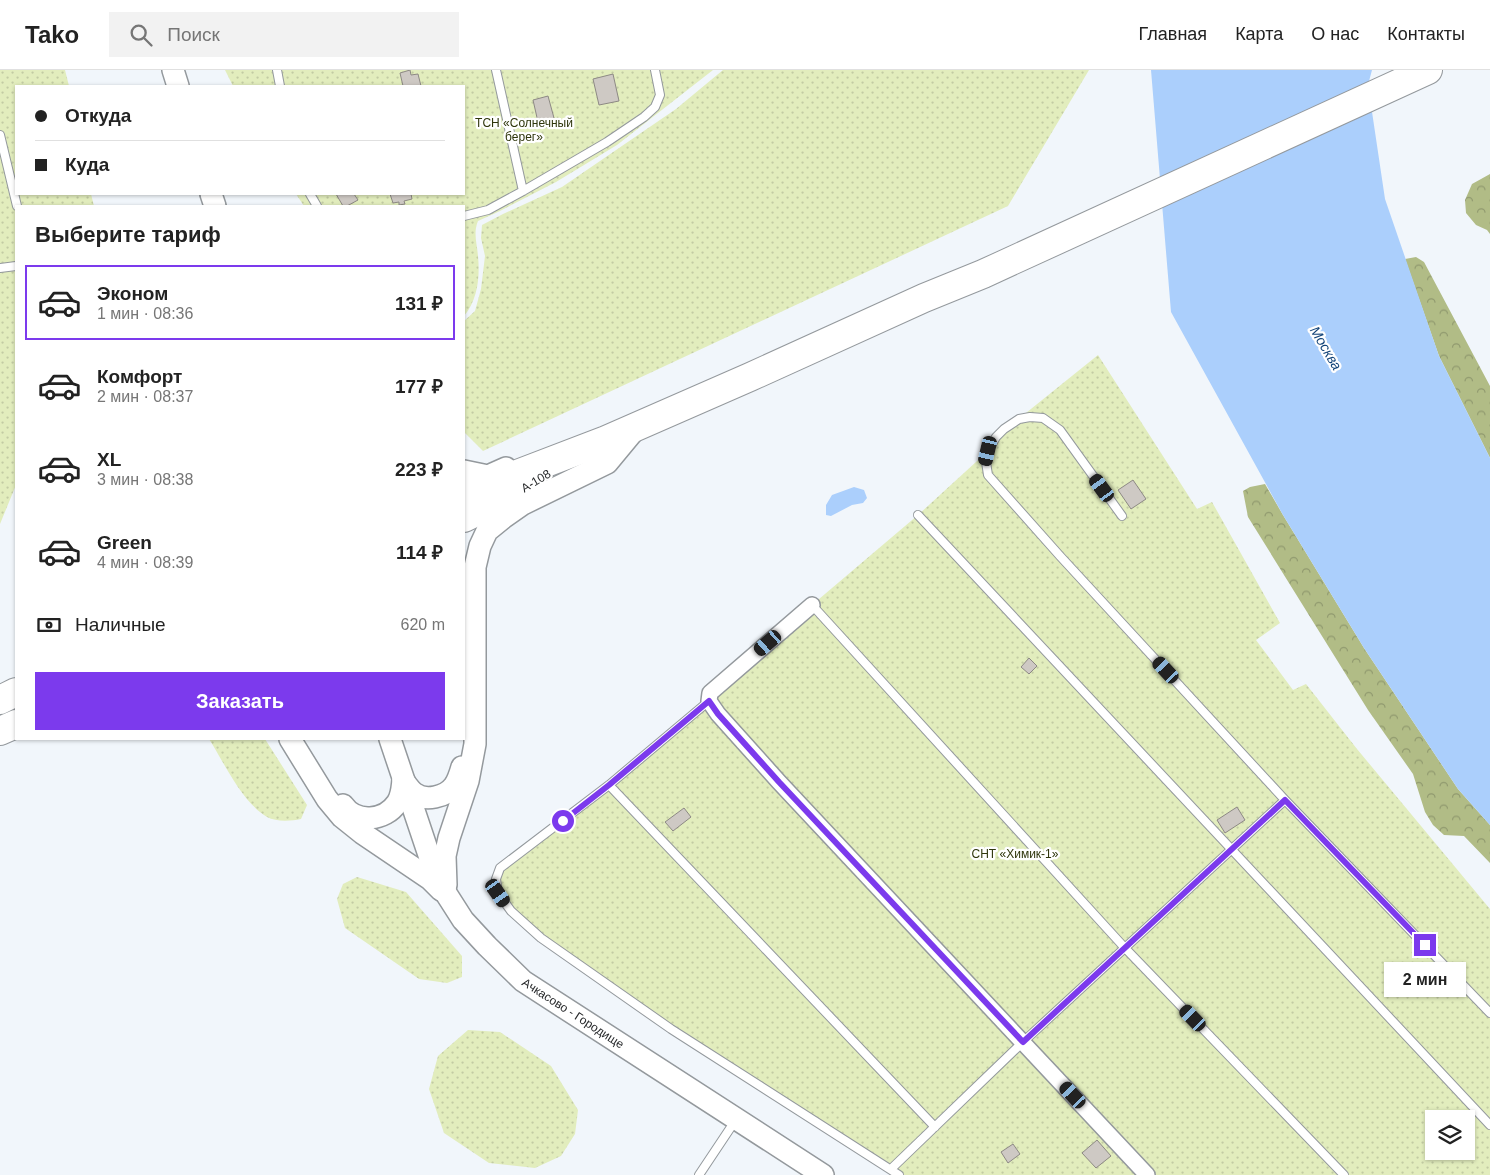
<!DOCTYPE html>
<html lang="ru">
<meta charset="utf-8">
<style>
:root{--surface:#fff;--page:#f2f2f2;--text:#222;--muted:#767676;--line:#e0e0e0;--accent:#7c3aed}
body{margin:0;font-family:Helvetica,sans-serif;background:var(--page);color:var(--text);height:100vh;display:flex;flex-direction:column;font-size:19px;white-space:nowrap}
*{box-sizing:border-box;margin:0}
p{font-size:16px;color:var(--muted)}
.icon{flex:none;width:28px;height:28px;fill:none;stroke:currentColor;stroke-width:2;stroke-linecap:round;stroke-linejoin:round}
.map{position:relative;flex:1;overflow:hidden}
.side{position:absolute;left:15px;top:135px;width:450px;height:535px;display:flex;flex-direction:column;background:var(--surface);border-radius:0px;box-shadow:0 1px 4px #0004}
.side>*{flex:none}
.banner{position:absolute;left:15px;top:15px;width:450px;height:110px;border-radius:0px;box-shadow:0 1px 4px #0004;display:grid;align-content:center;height:110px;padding:0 20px;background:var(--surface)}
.controls{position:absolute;left:1425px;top:1040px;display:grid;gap:10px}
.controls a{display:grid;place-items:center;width:50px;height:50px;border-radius:0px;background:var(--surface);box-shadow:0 1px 4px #0004;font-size:25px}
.end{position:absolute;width:22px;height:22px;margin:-11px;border:6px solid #7c3aed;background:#fff;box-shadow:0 0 0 2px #fff}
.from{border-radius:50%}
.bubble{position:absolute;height:35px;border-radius:0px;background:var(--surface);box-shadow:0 1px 4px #0004;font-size:16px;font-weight:600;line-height:35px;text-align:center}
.car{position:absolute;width:15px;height:30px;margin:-15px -8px;border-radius:6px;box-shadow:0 0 4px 1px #0007;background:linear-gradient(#222 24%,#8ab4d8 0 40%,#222 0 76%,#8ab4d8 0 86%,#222 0)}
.banner b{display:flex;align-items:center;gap:18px;height:48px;font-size:19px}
.banner b+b{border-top:1px solid var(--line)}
.banner i{width:12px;height:12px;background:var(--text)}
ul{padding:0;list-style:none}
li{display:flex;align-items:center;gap:15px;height:75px;margin:0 10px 8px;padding:0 10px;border:2px solid transparent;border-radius:0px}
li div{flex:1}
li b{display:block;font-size:19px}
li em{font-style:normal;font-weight:600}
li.active{border-color:var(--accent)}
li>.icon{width:45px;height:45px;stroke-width:1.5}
h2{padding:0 20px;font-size:22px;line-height:60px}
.pay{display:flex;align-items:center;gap:12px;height:55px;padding:0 20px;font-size:19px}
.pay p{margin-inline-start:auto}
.button{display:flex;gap:10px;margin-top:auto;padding:10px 20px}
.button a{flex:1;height:58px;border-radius:0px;background:var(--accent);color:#fff;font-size:20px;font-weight:600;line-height:58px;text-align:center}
header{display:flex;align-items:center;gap:30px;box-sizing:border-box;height:70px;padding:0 25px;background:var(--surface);border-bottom:1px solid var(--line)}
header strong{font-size:24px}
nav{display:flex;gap:28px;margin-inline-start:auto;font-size:18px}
.search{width:350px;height:45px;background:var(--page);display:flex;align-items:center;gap:12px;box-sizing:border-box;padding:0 18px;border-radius:0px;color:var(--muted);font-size:19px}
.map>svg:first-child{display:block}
</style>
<header>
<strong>Tako</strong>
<div class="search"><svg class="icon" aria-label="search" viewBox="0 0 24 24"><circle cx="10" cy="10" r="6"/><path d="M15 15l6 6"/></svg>Поиск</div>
<nav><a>Главная</a><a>Карта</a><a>О нас</a><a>Контакты</a></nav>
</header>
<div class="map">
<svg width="1490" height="1105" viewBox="0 0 1490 1105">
<defs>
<pattern id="green-dots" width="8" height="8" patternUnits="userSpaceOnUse" patternTransform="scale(1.25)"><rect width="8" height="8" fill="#e2edbd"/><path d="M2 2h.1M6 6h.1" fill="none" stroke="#c2cba3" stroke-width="1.8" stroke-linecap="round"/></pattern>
<pattern id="forest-crowns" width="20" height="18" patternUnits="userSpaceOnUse" patternTransform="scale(1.25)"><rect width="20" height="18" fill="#b1bc86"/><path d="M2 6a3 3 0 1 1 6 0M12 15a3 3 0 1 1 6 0" fill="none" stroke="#90996e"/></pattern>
</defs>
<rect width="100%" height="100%" fill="#f1f6fb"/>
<path fill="url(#green-dots)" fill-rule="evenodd" d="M0 0H65L69 16H16V124H91L94 136H16V415L0 454Z
M225 0H713L617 75 556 112 500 141 478 151C473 163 477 173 478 186 480 206 478 230 464 246V136H304L296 124H464V16H233Z
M723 0H1089L1008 136 483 381 464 362V251L475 241 481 219 485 186 481 168 482 155 503 144 562 117 676 39Z
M1098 285 1197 439 1212 432 1280 553 1256 570 1293 620 1306 614 1357 679 1490 839V1105H899L671 959 541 868 498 823 500 798 609 715 812 535 918 445 988 381 996 367ZM1434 1049H1466V1081H1434Z
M209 669H265L307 735 301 749C291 751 276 752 267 747 241 731 225 694 209 669Z
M357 807 406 822 462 886V907L447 913 419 909 345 858 337 829 343 814Z
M468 960 500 962 551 996 578 1040 575 1064 561 1086 535 1098 489 1093 444 1063 429 1019 438 986Z"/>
<path fill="url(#forest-crowns)" d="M1490 104V164L1487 160 1476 155 1466 143 1465 130 1472 114Z
M1416 187 1424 192 1490 316V388L1439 286 1405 189Z
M1265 414 1283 445 1364 578 1458 719 1490 755V793L1464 766 1444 765 1433 755 1425 742 1413 704 1368 640 1248 447 1243 421 1250 417Z"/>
<path fill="#abcffc" d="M1151 0H1372L1368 15 1385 129 1439 286 1490 388V755L1458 719 1364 578 1283 445 1171 242Z
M854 417 864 420 867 428 863 433 852 435 831 446 826 445V435L832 425Z"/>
<path fill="#cec9c4" stroke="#8d8984" d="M410 0 411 5 418 4 421 16H403L400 3Z
M613 4 619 31 599 35 593 9Z
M548 26 554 48 538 52 533 30Z
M336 124H354L358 130 347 136H343Z
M390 124H411L412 129 404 131 405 134 399 135V132L393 133Z
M1133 410 1146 429 1131 439 1118 420Z
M1029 588 1037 596 1029 604 1021 597Z
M1237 737 1245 750 1225 763 1217 750Z
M684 738 691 747 673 761 665 752Z
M1097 1070 1111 1086 1096 1098 1082 1083Z
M1013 1074 1020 1084 1008 1093 1001 1082Z"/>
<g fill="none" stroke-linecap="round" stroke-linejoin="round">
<g stroke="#94999d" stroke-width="10">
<path id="lane" d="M277 0 280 16
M496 0 523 121
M0 65 17 136
M310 124 317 136
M464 146 488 140 523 121 607 72 644 47 655 37 660 25 655 0
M0 198 16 196
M918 445 1490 1055
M1122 446 1060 360 1043 348 1030 347 1019 349 1004 359 996 367 988 381 986 392 988 405 1060 486 1285 730 1490 943
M812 535 1124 877 1344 1105
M709 631 609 715 500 798 496 809 498 823 511 841 541 868 671 959 899 1105
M609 715 935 1057
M891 1099 1023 972 1285 730
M699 1105 735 1051"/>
</g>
<g stroke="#94999d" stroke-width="18">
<path id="street" d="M812 535 710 623 709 631 718 644 779 712 1147 1105"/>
</g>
<g stroke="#94999d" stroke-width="24">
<g id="secondary">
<path d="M173 0 178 16"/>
<path d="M211 124 215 136"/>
<path d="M464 401 488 406 506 398"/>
<path d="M290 669 327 729 342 747 362 763 430 809 441 820"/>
<path id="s1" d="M390 669 431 791 447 825 463 850 487 876 523 911 823 1105"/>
<path d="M403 710C406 714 410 720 414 723 425 732 446 727 454 716 458 711 460 704 462 697"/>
<path d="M343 735C356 754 385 751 397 733 402 726 402 718 403 710"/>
<path d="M446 815 445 786 449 768 468 711 475 674V497L480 476 487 461 503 448 523 434 607 393 636 358"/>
</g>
</g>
<g stroke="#94999d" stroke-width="30">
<path id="highway" d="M464 426 504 409 606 370 750 307 924 228 983 204 1428 0
M464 448 523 419
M0 630 16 622
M0 661 16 654"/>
</g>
<use href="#lane" stroke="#fff" stroke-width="8"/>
<use href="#street" stroke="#fff" stroke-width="15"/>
<use href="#secondary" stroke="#fff" stroke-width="21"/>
<use href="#highway" stroke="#fff" stroke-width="28"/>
</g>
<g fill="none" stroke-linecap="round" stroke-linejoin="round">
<path stroke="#7c3aed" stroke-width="6" d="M563 751 609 715 709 631 718 644 779 712 1023 972 1285 730 1425 875"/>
</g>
<g text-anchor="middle" stroke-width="4.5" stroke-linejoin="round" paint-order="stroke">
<g font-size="12" fill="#2f360c" stroke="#fff">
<text x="524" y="57">ТСН «Солнечный<tspan x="524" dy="14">берег»</tspan></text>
<text x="1015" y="788">СНТ «Химик-1»</text>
</g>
<g font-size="12" fill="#27292b" stroke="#fff">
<text transform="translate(536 411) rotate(-31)" y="4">А-108</text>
<text dy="4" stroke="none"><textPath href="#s1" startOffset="341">Ачкасово - Городище</textPath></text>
</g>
<g font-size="14" font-style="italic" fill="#124378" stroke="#fff">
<text transform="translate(1326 278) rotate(59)" y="5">Москва</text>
</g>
</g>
</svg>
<div class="controls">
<a><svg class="icon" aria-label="layers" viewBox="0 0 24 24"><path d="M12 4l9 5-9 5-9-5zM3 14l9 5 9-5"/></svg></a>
</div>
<i class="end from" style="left:563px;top:751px"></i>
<i class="end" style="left:1425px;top:875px"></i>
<div class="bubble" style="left:1384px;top:892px;width:82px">2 мин</div>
<i class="car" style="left:988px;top:381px;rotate:193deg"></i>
<i class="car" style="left:1102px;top:418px;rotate:324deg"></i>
<i class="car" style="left:768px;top:573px;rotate:229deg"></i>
<i class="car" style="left:1166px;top:600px;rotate:317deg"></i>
<i class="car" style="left:498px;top:823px;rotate:145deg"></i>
<i class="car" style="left:1193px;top:948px;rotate:316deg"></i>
<i class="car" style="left:1073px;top:1025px;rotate:317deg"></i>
<div class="banner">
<b><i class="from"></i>Откуда</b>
<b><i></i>Куда</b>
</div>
<section class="side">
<h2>Выберите тариф</h2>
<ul>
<li class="active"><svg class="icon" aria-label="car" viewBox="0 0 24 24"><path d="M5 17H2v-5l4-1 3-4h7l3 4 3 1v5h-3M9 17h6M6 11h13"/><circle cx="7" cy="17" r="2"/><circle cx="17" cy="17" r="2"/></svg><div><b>Эконом</b><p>1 мин · 08:36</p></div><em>131 ₽</em></li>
<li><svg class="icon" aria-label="car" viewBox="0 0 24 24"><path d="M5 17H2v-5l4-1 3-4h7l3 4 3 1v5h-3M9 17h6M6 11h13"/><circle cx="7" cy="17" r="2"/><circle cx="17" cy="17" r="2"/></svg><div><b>Комфорт</b><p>2 мин · 08:37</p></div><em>177 ₽</em></li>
<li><svg class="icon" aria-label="car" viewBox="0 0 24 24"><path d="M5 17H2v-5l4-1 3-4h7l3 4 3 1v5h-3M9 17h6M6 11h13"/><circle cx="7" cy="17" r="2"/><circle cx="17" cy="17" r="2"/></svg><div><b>XL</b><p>3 мин · 08:38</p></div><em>223 ₽</em></li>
<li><svg class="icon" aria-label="car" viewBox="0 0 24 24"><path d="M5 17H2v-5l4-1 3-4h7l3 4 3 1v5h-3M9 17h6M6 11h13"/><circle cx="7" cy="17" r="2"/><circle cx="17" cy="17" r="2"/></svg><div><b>Green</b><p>4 мин · 08:39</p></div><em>114 ₽</em></li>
</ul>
<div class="pay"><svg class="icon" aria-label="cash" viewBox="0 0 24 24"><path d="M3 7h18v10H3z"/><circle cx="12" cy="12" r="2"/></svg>Наличные<p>620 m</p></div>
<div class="button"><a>Заказать</a></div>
</section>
</div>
